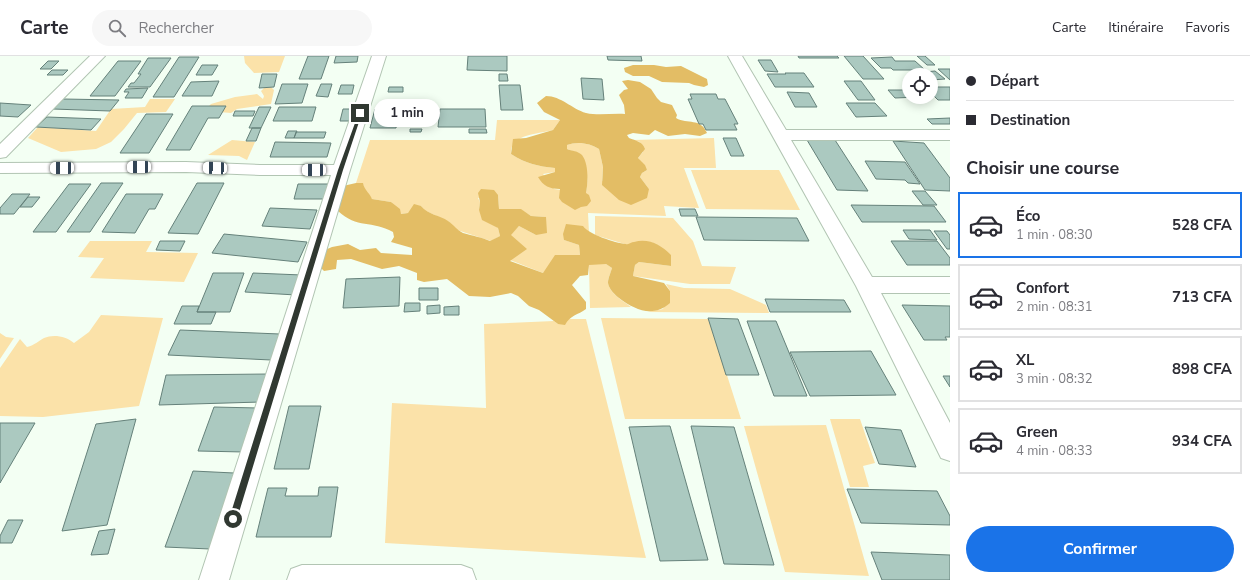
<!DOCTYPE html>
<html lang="fr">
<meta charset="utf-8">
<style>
:root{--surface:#fff;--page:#f7f7f7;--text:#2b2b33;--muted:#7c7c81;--line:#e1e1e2;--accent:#1a73e8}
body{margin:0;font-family:"Nunito Sans",sans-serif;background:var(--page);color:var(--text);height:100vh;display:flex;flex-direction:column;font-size:15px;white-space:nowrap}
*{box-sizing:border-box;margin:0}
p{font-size:13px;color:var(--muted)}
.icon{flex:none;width:22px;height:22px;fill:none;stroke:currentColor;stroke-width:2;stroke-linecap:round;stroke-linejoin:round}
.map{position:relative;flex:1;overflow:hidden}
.side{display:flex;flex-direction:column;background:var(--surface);width:300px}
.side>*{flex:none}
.guide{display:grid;align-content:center;height:88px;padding:0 16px;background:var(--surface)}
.controls{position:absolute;left:902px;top:12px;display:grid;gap:8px}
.controls a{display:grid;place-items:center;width:36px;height:36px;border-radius:50%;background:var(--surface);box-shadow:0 2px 10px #0003;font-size:20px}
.end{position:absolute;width:18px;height:18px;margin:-9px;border:5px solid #303831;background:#fff;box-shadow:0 0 0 2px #fff}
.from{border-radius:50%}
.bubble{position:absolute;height:28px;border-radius:14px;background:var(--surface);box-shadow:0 2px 10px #0003;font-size:13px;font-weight:700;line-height:28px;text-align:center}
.car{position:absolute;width:12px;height:24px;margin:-12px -6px;border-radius:5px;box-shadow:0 0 3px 1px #0007;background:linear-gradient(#fff 24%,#345 0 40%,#fff 0 76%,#345 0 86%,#fff 0)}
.guide b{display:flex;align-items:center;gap:14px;height:38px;font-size:15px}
.guide b+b{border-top:1px solid var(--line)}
.guide i{width:10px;height:10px;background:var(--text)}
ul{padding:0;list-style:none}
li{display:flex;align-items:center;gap:12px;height:66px;margin:0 8px 6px;padding:0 8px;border:2px solid var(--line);border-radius:0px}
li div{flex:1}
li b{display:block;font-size:15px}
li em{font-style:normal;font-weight:700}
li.active{border-color:var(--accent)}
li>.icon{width:36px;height:36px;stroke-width:1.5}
h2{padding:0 16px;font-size:18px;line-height:48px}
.cta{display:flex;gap:8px;margin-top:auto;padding:8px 16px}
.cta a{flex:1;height:46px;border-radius:24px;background:var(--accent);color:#fff;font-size:16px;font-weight:700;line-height:46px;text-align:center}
header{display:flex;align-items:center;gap:24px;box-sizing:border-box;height:56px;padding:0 20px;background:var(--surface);border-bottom:1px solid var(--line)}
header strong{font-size:19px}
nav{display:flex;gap:22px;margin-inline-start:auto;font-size:14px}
.search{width:280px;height:36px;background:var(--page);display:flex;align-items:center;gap:10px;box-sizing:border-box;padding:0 14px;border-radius:22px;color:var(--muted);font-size:15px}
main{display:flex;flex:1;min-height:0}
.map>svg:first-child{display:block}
</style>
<header>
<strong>Carte</strong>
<div class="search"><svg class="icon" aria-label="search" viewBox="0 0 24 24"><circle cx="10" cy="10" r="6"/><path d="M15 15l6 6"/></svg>Rechercher</div>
<nav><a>Carte</a><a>Itinéraire</a><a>Favoris</a></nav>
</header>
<main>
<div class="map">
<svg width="950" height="524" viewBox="0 0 950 524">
<rect width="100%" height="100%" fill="#f3fff3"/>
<path fill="#fbe2a9" d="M244 0H285L279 16 254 17 245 7Z
M271 31 274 34 271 48 237 53 231 57 219 56 208 51 211 48 235 41 257 38 263 43 264 40 261 35 264 32Z
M150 43H175L166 56 137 57 124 73 111 86 96 93 61 96 28 82 38 71 96 75 111 53 145 51Z
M497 64H560L553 74C539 78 509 78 511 98 527 108 537 110 555 112V116L543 118 554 133 586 137C589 119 587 112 578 97L567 93V89C577 85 590 87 599 93L603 111 602 125 649 133 640 121 642 117 647 114 638 102 643 96 640 86 632 84 714 82 716 112H684L699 152 664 150 666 160 588 157 589 177 586 174 564 184 579 189 580 199 543 217 510 204V179L519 170 536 179 546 161 531 160 520 153H499L498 139 478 142 480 146 479 154 498 172 500 180 491 185 457 174 449 166 424 154 421 150 408 157 401 158 391 146 372 143 363 131V127H356L370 84H495Z
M232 84 255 86 247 104 239 100 208 99Z
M691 114H779L800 154 706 153Z
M595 160 673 162 693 185 702 210 736 211 730 228H690L633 220 635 209 639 206 671 210C662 194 663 186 643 186 637 186 633 186 628 189L595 179Z
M90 185H152L146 196 198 197 184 226 90 222 104 202 78 201Z
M591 208H606L612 212C611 216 609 220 608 224 607 236 623 245 631 251L590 252 589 209Z
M666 228 684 232 730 233 766 249 769 257 647 256 663 253 670 235Z
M101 259 163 262 139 350 43 361 0 360V312L20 283 27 291C35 289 38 285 44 282 53 278 66 280 74 287L89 276Z
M601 262 709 263 741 363H625Z
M568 263H586L646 502 385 487 392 347 486 352 484 268 554 265 558 268Z
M0 277 6 281 14 282 0 303Z
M830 363H860L875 407 863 410 869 431H850Z
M826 369 869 520 785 516 744 370Z"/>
<path fill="#e3bd65" d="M633 9H654L666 11 681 10 707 23 708 29 704 31 694 29 689 27 662 26 649 20H633L625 16 624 12Z
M628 24 640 26 651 33 657 42 661 46 672 49 677 59 676 62C688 69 700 61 707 77L700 80 685 78 668 80 655 74 649 79 633 77 627 79 629 82C636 85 642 85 645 93L638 102 645 109 647 114 642 117 640 121 649 133 647 142 631 149 619 144 602 129 603 111 599 93C590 87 577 85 567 89V93C572 95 578 95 582 99 589 108 588 127 586 137L589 139 591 145 587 150 581 151 575 154 562 146 559 142 560 133C550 133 543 130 538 121L555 116V112C537 110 527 108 511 98L513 83 526 82 553 74 560 64 544 56 537 47 546 40C561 40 572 53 586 57 599 60 612 57 625 58L624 49 619 39 624 34 628 33 622 25Z
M356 127H363C364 134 370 137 372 143L391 146 400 153 401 158 408 157 414 148 421 150C428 159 440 159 448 165 454 169 457 174 463 177 473 180 481 181 490 185L500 180 498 172 482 164 479 154 480 146 478 137 481 133 494 134 498 139 499 153H521L531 160 546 161 547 177 536 179 519 170 511 179 527 193 510 205 543 217 555 199H580L579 189 564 184 563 178 566 168 583 170C588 178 615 187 626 188 629 189 631 186 634 186 649 182 661 189 671 199V210L639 206 635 209 633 220 664 227 670 235V247C653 262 635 254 619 242 614 238 609 233 608 227 608 222 611 216 612 212L606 208 589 209 588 219 580 220 572 229 586 246V253C578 259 570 259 565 269L558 268 539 254 529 250 518 240 511 237 490 241 469 240 447 223 424 226 417 224V217L399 210 382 213 351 203 337 204 336 213 324 215 320 211 325 194 332 191 348 188 360 194 376 192 381 197 412 199V192L391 186 394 181 393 176C372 164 357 173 338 155L343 130Z"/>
<path fill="#abc9c0" stroke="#65817a" d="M308 0H329L321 23H299Z
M336 0H358L357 6 334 7Z
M468 0H507V15L467 14Z
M607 0H641L642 5 608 4Z
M798 0H837L839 2H799Z
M844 0H863L884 23H863Z
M917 0H925L935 9H927Z
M179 1H199L174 41H153Z
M892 1 895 5H915L925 14H893L891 12H881L871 2Z
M148 2H171L150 31H128L131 27H134L141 18H138Z
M758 4H771L778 16 765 15Z
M48 5H59L51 13H40Z
M118 5H141L115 40H90Z
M202 9H218L212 19H196Z
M938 13H950V24Z
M52 14H68L63 19H47Z
M935 15 945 23 931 24V19H917L914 17Z
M785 17H804L814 31H775L767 18H786Z
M262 18H277L274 31 259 32Z
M499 18H507L508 25H499Z
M581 22 602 23 604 44 583 43Z
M219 25 212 40H182L191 26Z
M844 25H861L875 44H858Z
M282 28H308L302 47 275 48Z
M321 28H332L328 41 316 40Z
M341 29H354L352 38H338Z
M499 29H520L523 54H501Z
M389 31H403V36H388Z
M931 31H950V44H938L931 37Z
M148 32 142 42H125L129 36H124L126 33Z
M888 34H909V41H918L895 42Z
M787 36 809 37 817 51H795Z
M690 38H716L718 43H725L738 68H734L737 74H706L703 68H699L688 43H692Z
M63 43 119 44 110 55 53 53Z
M0 47 31 49 18 61 0 60Z
M846 47H875L887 60 856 61Z
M192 50H226L219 62H208L190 94H166Z
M259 51H271L261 72H249Z
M279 51H316L312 65H273Z
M343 53H354L351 65H340Z
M375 53H400L396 72H370Z
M406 53H429L427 70 407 69 408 62H404Z
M440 53H485L486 71H438Z
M235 55H255L253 60H233Z
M146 58H173L149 97H120Z
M47 61 101 63 91 74 36 71Z
M950 62V68H932L927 63Z
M252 72H261L256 85H246Z
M410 73H422L421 76H410Z
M469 73H486L487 77H469Z
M288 75H297L294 82H285Z
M296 76H326L324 82H294Z
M723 82H736L744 100H731Z
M807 84H835L868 135 837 134Z
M893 85 924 87 950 122V135L925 134Z
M275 86 331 87 327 101H270Z
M865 105 905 106 920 128 908 127 905 124 876 123Z
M101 127H123L90 176H67Z
M197 127H224L198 178 168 177Z
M69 128H91L56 176H33Z
M298 128H328L324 143H294Z
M912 135H925L937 149H923Z
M12 138H30L14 158H0V152Z
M126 138H163L155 153H149L135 177 102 176Z
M28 141H40L32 151H20Z
M851 149 934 150 946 166H862Z
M270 152 317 154 310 173 262 170Z
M679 153H695L698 160H681Z
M696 161 797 162 809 185 704 184Z
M903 174H930L937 184 909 183Z
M934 175H947L950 179V193H947Z
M224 178 307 186 298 206 212 197Z
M160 185H185L180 195 156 194Z
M891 185H937L950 202V209H907Z
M213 217H244L230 256H197Z
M253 217 302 219 296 239 245 236Z
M400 221 399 250 343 252 346 223Z
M419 232H438V244H419Z
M765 243 844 244 851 256H770Z
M405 247H420V255L404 256Z
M440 249V257L427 258V250Z
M902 249 950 250V281H945L947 284H924Z
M182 250H199L197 256H216L211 268H174Z
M459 250V259H444V251Z
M708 262 738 263 759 319H726Z
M747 265H776L807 340H774Z
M180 274 280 278 271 304 168 299Z
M871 295 896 339 810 340 790 296Z
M270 318 261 346 159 349 166 319Z
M943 320H950V331Z
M289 350H321L309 413H274Z
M214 351 258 352 244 396 198 395Z
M136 363 107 469 62 475 96 368Z
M0 367H35L0 427Z
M663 370H670L708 504 660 505 629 371Z
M691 370 734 371 774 509 724 508Z
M865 371 901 374 916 411 879 408Z
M193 415 234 417 210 493 165 491Z
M319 431H338L331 481H256L268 432H287L285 440H318Z
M847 433 937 435 950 460V469L861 467Z
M8 464H23L12 487H0V480Z
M115 473 108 498 91 499 99 475Z
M871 496 950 499V524H882Z"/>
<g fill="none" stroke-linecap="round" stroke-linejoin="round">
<g stroke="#b2c5b3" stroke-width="2">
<path id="minor" d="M90 0H105L6 101 0 102V88Z
M372 0H386L350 114 229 524H199L331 119H260L186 116 0 117V107L186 106 260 109H334Z
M728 0H742L786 74H950V84H791L872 221H950V237H881L950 367V405L941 402 856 230Z
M302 509H461L472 513 476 524H287L291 513Z"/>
</g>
<use href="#minor" fill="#fff" fill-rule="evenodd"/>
</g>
<path fill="#303831" d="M359 56 362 57 343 114 237 463 236 466 233 467 230 466 229 463 338 114Z"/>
</svg>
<div class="controls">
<a><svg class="icon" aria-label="locate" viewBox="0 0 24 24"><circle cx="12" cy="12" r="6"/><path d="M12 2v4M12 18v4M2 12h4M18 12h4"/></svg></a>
</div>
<i class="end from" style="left:233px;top:463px"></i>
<i class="end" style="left:360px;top:57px"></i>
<div class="bubble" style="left:374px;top:43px;width:66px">1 min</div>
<i class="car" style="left:139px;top:111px;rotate:269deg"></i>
<i class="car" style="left:62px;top:112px;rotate:269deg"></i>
<i class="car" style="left:215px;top:112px;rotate:272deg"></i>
<i class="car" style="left:314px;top:114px;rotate:270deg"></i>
</div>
<section class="side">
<div class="guide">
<b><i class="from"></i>Départ</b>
<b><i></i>Destination</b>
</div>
<h2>Choisir une course</h2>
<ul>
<li class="active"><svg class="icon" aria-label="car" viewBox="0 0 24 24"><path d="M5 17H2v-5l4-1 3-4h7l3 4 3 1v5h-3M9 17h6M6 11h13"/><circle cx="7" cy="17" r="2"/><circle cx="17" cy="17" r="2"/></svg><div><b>Éco</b><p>1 min · 08:30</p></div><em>528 CFA</em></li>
<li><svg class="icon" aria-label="car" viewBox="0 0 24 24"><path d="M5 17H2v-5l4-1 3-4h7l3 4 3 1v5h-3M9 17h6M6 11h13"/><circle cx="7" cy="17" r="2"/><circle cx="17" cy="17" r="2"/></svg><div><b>Confort</b><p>2 min · 08:31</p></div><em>713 CFA</em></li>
<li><svg class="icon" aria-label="car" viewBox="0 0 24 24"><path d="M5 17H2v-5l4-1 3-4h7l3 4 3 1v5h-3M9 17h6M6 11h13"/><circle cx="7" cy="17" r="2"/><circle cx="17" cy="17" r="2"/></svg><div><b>XL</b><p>3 min · 08:32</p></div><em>898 CFA</em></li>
<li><svg class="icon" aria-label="car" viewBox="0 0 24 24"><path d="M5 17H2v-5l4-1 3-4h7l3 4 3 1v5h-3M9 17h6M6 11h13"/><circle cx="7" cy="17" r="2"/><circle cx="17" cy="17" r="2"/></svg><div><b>Green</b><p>4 min · 08:33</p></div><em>934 CFA</em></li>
</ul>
<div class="cta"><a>Confirmer</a></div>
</section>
</main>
